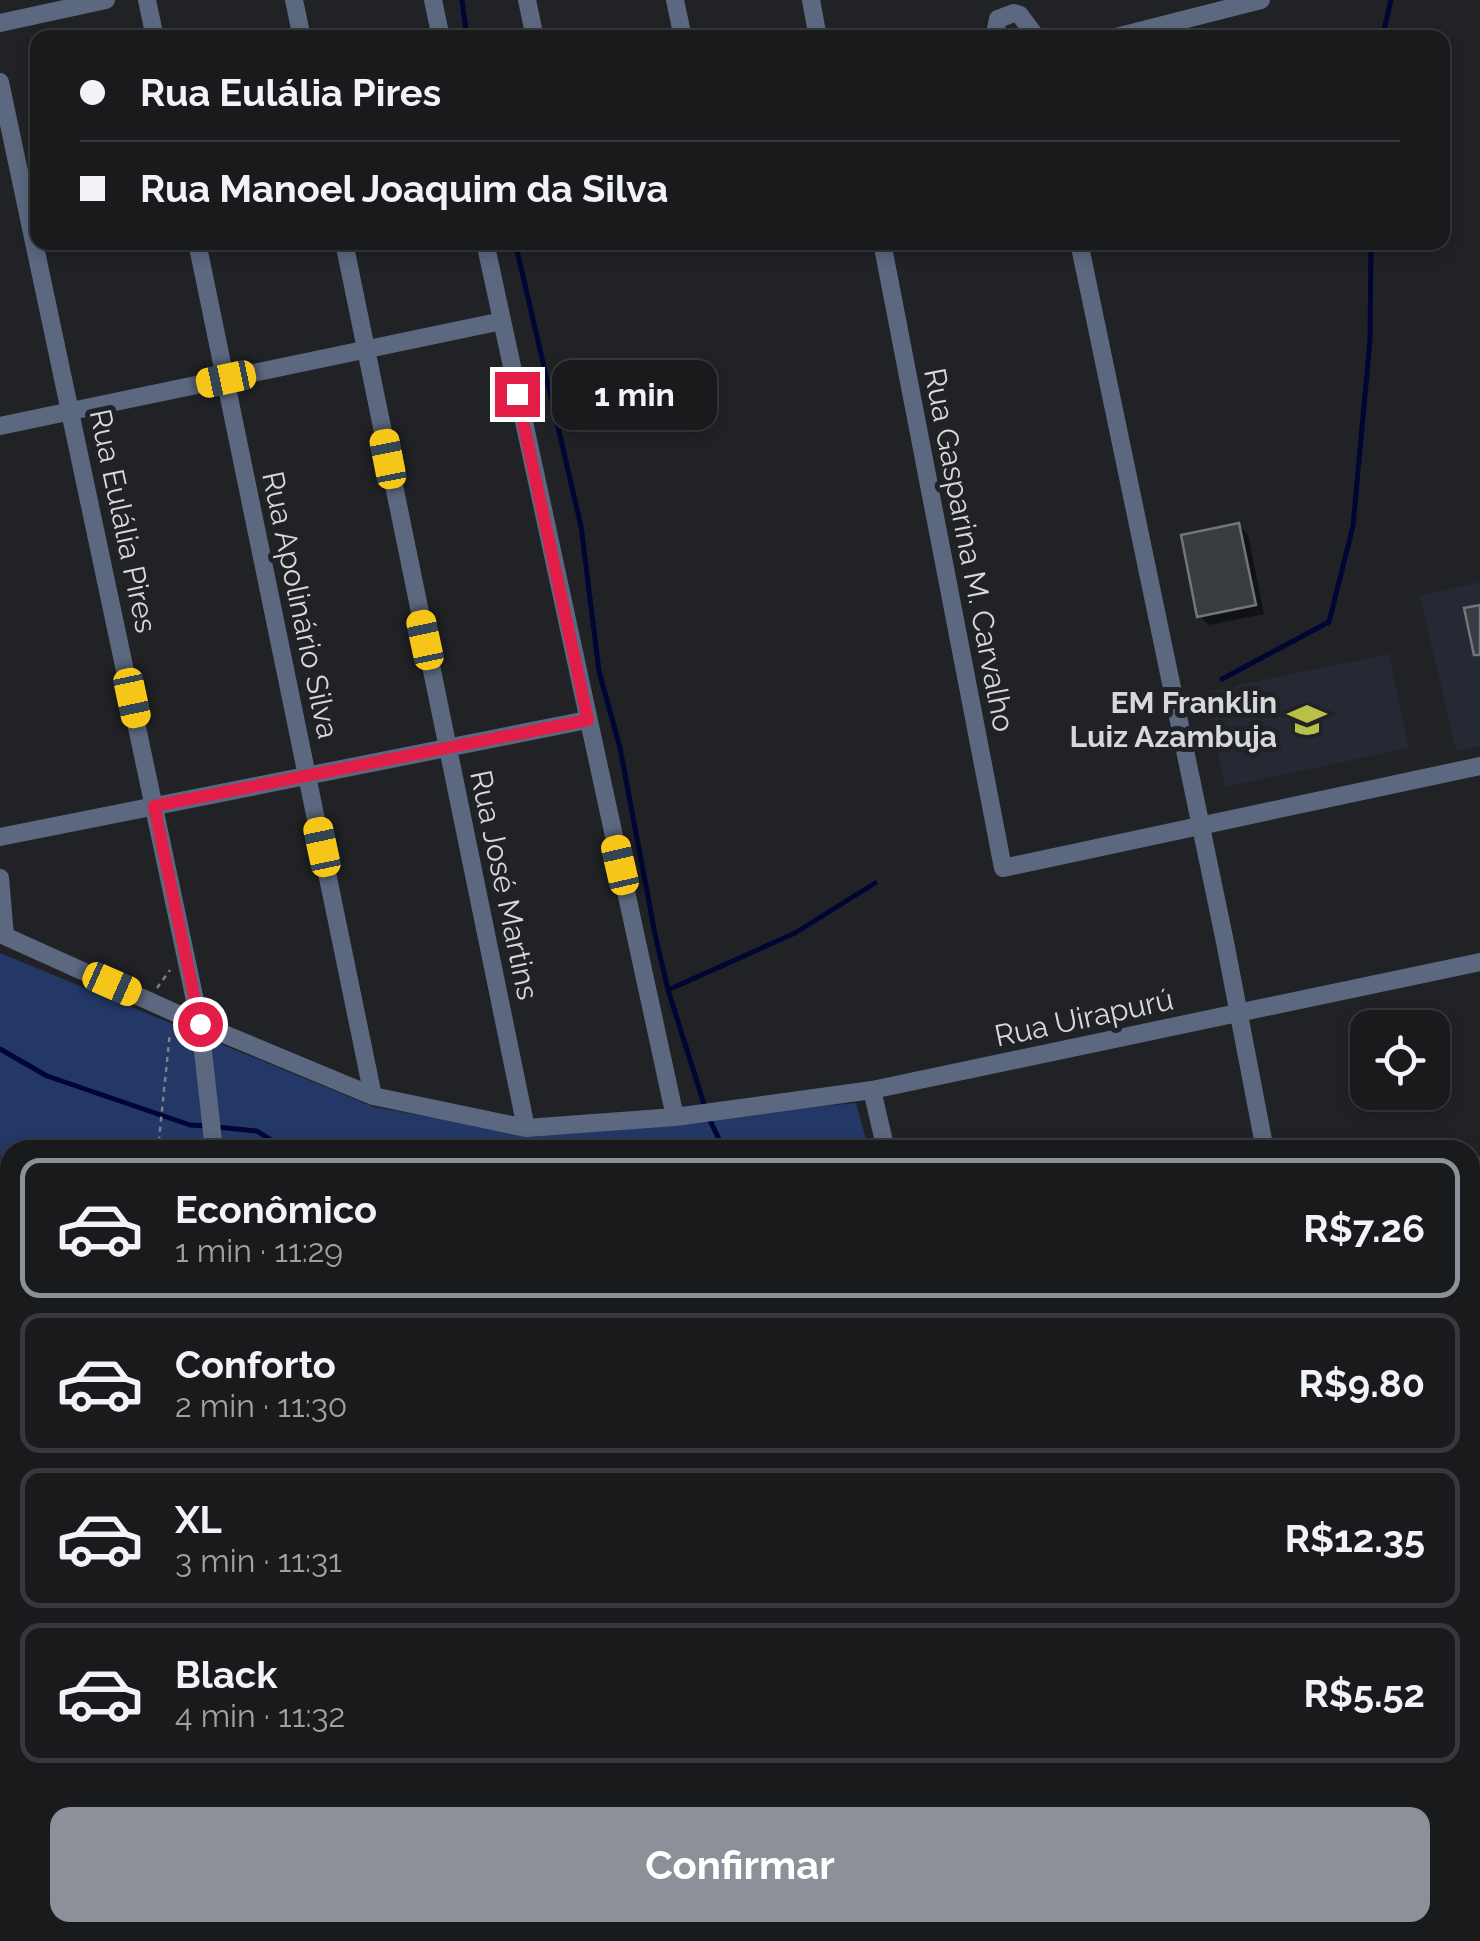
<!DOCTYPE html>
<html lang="pt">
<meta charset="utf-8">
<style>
:root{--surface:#181a1c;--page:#212325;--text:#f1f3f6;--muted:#9fa1a3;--line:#36383b;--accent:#8c9099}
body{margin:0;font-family:Raleway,sans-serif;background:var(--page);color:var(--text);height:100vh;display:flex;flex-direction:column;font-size:38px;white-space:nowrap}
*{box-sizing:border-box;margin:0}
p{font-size:32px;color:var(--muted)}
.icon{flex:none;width:55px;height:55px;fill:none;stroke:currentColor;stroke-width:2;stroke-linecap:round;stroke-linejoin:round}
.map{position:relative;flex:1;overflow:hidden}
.side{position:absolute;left:0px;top:1140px;width:1480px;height:802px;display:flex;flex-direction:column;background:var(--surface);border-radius:30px 30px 0 0;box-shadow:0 5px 15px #0003,0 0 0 2px var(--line)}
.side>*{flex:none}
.top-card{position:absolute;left:30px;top:30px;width:1420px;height:220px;border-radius:20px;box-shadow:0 5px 15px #0003,0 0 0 2px var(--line);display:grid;align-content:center;height:220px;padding:0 50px;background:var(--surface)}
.tools{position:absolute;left:1350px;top:1010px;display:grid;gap:20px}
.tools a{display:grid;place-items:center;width:100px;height:100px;border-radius:20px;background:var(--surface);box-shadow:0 5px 15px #0003,0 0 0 2px var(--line);font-size:50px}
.end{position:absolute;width:45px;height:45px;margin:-22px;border:12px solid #e11d48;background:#fff;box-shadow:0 0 0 5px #fff}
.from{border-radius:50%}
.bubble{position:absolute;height:70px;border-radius:20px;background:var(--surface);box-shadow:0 5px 15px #0003,0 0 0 2px var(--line);font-size:32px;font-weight:700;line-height:70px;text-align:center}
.car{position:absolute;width:30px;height:60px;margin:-30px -15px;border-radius:12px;box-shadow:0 0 8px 2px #0007;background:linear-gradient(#f5c518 24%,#345 0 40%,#f5c518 0 76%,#345 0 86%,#f5c518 0)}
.top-card b{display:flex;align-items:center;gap:35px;height:95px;font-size:38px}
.top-card b+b{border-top:2px solid var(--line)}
.top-card i{width:25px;height:25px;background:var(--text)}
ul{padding:18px 0 0;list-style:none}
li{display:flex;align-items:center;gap:30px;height:140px;margin:0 20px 15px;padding:0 30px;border:5px solid var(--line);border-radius:20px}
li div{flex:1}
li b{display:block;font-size:38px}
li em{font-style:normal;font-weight:700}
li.on{border-color:var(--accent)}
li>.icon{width:90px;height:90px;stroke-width:1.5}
.primary-button{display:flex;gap:20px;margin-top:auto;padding:20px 50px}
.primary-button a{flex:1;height:115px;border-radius:20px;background:var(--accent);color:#fff;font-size:40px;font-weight:700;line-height:115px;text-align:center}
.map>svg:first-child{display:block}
</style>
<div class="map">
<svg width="1480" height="1941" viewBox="0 0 1480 1941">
<rect width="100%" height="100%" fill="#202226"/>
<path fill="#242933" d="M1480 582V746L1456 751 1420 596Z
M1389 654 1409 748 1225 787 1205 692Z"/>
<path fill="#233866" d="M0 953 374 1107 529 1135 856 1103 869 1150H10V1164L0 1156Z"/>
<path fill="#0007" d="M1239 526 1248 535 1264 614 1209 625 1200 616Z"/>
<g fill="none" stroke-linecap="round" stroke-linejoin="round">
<path stroke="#000633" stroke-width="5" d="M462 0 467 38
M1382 38 1391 0
M515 242 581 526 599 671 620 748 655 934 668 990 705 1107
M1222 679 1329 622 1353 526 1370 340 1371 242
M668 990 795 933 875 883
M0 1049 47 1076 190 1125 206 1126
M709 1118 724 1150
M217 1127 257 1131 287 1150
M1099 1932 1100 1941"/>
</g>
<path fill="#383b40" stroke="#72757b" stroke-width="2.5" d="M1239 523 1256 605 1197 617 1181 535Z
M1480 605V655H1474L1464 608Z"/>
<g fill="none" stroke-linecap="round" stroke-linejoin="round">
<path stroke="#7f8184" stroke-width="2.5" stroke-dasharray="5 5" stroke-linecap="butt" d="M157 988 170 970
M153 1150 159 1139 170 1032
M0 1346 10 1334"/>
<path stroke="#5c687f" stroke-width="18" d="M147 0 155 38
M294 0 302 38
M433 0 441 38
M527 0 535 38
M675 0 683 38
M811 0 818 38
M0 23 106 0
M994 38 998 19 1014 13 1020 15 1037 38
M1112 38 1261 0
M0 82 200 1024 214 1150
M197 242 373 1096
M344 242 526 1128
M485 242 675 1117
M882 242 1003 868 1480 766
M1079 242 1225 942 1265 1150
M0 426 502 321
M0 837 587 720
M0 878 5 936
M0 934 200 1024 373 1096 526 1128 675 1117 872 1090 1480 962
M872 1090 886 1150
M1470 1168 1480 1166
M1470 1378 1480 1376
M0 1455 10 1443
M1470 1579 1480 1577"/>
<path stroke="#b2caf9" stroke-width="25" d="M1470 1863 1480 1862
M603 1941 693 1932
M849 1941 909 1932"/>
</g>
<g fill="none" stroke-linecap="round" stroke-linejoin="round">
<path stroke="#e11d48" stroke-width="12" d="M200 1024 154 806 588 720 517 394"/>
</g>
<defs>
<g id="school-bare" transform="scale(3)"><path d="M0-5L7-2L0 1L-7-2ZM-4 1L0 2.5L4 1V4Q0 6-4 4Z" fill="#b7c148" stroke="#202226" stroke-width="2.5" paint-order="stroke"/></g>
</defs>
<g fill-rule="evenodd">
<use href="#school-bare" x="1307" y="720"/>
</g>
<g text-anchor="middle" stroke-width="10" stroke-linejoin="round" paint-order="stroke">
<g font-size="30" fill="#d7d8db" stroke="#202226">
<text transform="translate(123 521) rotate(78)" y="10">Rua Eulália Pires</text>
<text transform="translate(969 550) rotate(79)" y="10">Rua Gasparina M. Carvalho</text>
<text transform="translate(300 605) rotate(78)" y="10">Rua Apolinário Silva</text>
<text transform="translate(504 885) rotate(78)" y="10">Rua José Martins</text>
<text transform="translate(1084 1018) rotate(-12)" y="10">Rua Uirapurú</text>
</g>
<g font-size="30" font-weight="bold" fill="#d7d8db" stroke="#202226" text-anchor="end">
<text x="1277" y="713">EM Franklin<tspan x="1277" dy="34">Luiz Azambuja</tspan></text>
</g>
</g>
</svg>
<div class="tools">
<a><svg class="icon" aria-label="locate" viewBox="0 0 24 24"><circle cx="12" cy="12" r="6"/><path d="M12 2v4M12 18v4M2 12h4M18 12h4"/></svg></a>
</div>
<i class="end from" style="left:200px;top:1024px"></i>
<i class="end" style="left:517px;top:394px"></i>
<div class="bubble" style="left:552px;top:360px;width:165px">1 min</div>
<i class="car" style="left:226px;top:379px;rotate:258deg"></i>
<i class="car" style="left:388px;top:459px;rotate:349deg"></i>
<i class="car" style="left:425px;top:640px;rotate:348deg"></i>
<i class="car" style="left:132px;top:698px;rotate:168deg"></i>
<i class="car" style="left:322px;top:847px;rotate:348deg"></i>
<i class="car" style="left:620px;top:865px;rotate:347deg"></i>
<i class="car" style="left:112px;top:984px;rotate:114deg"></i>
<div class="top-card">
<b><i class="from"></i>Rua Eulália Pires</b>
<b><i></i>Rua Manoel Joaquim da Silva</b>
</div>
<section class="side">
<ul>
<li class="on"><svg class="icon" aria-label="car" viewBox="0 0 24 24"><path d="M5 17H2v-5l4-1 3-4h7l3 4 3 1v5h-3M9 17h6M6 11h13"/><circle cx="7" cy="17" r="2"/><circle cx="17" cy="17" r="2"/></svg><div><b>Econômico</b><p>1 min · 11:29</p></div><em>R$7.26</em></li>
<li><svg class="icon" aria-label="car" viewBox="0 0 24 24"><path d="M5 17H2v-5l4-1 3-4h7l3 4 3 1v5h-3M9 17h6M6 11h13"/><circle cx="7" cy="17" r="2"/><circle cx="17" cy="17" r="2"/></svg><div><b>Conforto</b><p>2 min · 11:30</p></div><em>R$9.80</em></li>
<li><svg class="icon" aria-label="car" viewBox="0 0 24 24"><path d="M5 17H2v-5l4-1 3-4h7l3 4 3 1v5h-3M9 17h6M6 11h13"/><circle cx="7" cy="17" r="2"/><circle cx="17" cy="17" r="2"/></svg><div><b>XL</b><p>3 min · 11:31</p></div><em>R$12.35</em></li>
<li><svg class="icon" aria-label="car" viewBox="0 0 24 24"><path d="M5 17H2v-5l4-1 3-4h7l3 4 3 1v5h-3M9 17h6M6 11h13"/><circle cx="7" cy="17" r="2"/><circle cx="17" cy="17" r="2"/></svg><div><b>Black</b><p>4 min · 11:32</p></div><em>R$5.52</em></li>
</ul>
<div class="primary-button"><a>Confirmar</a></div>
</section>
</div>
